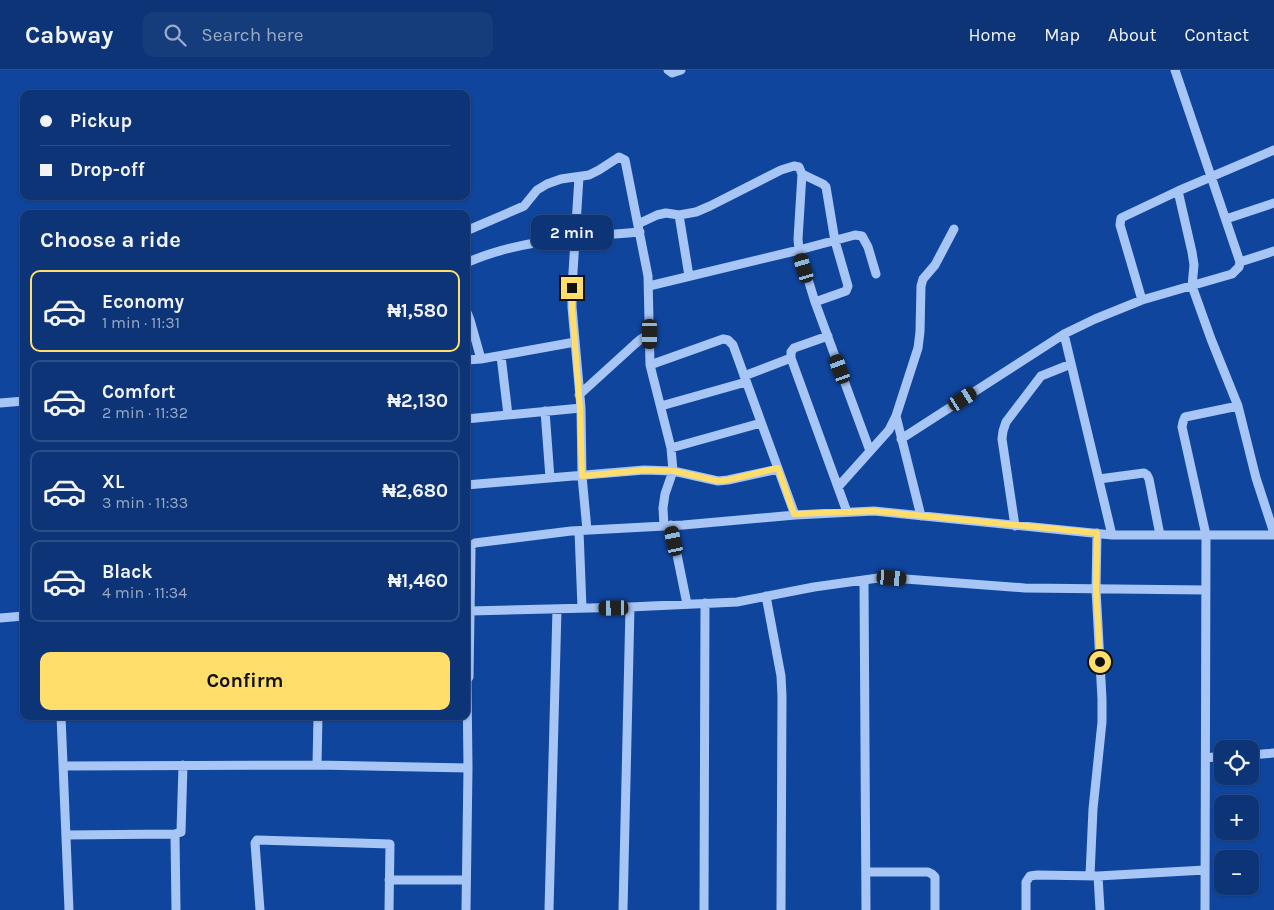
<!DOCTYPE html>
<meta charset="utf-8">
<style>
:root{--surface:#0c3476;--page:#153c7b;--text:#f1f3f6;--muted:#9aaac5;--line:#2c4f88;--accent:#ffde6b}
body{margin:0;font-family:Karla,sans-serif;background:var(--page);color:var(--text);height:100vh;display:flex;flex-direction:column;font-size:19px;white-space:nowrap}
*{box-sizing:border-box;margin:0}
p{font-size:16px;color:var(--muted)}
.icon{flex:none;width:28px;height:28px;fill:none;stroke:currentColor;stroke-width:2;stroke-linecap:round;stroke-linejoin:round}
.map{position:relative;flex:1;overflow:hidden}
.panel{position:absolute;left:20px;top:140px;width:450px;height:510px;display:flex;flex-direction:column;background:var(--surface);border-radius:10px;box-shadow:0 1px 4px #0004,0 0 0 1px var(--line)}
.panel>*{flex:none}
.guide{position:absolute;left:20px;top:20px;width:450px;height:110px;border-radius:10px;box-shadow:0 1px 4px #0004,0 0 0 1px var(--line);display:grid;align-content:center;height:110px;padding:0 20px;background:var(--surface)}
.buttons{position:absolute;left:1214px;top:670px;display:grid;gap:10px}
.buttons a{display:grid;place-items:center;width:45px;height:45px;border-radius:10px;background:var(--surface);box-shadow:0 1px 4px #0004,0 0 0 1px var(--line);font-size:25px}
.end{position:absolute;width:22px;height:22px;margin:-11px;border:6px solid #ffde6b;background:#111;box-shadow:0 0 0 2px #111}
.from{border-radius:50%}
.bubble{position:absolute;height:35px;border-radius:10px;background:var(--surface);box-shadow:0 1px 4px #0004,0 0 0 1px var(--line);font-size:16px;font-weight:700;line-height:35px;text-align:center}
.car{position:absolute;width:15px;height:30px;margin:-15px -8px;border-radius:6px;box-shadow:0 0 4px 1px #0007;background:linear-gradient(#222 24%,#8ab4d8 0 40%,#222 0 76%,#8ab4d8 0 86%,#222 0)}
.guide b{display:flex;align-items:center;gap:18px;height:48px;font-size:19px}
.guide b+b{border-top:1px solid var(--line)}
.guide i{width:12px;height:12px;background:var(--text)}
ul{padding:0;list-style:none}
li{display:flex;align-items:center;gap:15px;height:82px;margin:0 10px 8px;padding:0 10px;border:2px solid var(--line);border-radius:10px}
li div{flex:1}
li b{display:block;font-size:19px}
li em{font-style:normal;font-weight:700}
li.on{border-color:var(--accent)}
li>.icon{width:45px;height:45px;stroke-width:1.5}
h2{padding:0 20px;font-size:22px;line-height:60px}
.primary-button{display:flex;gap:10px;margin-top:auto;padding:10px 20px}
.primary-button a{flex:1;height:58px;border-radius:10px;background:var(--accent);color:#111;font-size:20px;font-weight:700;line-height:58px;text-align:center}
header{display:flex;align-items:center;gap:30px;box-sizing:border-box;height:70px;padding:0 25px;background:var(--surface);border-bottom:1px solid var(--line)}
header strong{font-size:24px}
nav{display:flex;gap:28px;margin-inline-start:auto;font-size:18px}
.search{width:350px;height:45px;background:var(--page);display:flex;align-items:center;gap:12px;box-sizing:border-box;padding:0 18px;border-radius:10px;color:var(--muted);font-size:19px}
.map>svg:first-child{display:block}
</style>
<header>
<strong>Cabway</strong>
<div class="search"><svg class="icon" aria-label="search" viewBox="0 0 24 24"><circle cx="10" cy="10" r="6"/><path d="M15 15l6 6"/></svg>Search here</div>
<nav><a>Home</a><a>Map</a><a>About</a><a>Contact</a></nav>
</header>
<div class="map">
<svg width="1274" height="840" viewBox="0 0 1274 840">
<rect width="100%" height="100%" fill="#10459e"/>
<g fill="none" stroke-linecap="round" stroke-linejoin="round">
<path stroke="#a7c5f5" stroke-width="9" d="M668 0 672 3 681 0
M802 104 823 114 826 117 835 171 848 216 846 221 815 232
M579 107 572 218V237L581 338 582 406 587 460
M1178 121 1192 182 1194 195 1192 216 1211 269 1238 336 1256 408 1274 463
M679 145 689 206
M1226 149 1274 133
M638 154 657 145 666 143 679 145 696 142 710 136 781 100 794 96 799 97 802 104 798 169 799 180 815 232 870 381
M466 161 524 136 537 120 547 114 561 109 589 105 599 100 619 87 625 90 648 206 650 295 671 378 673 401 665 424 663 438 664 456
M1240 192 1274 181
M466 193C520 169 581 167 640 162
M649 216 799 180 855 165 862 166 868 177 876 204
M1142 230 1120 155 1121 148 1178 121 1274 80
M466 240 470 250 481 289
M1064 264 1112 465
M828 266 794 278 791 282V288L847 442
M501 286 508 345
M466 290 481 289 575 272
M650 295 723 269 728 270 733 275 795 445
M744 306 791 288
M579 325 635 274 641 269 650 264
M0 333 24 331
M661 336 746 312
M545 341 550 408
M896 346 921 446
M466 349 581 338
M901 369 1064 264 1095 249 1142 230 1232 204 1239 197 1240 192 1175 0
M671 378 761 353
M1099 409 1144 403 1147 405 1149 409 1160 465
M466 415 644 400 673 401 718 411 728 410 778 399
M838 417 889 360 896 346 918 278 920 262 921 216 923 209 935 195 954 159
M671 455 687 534
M1015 456 1002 369 1003 361 1006 352 1041 306 1071 294
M579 461 582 538
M864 510 866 840
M766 526 781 606 782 626 781 840
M470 541 630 537 737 532 814 517 878 508H892L1025 518 1206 520
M0 548 24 546
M466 612 469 607 471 479V476L475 473 571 461 683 455 795 445 874 441 1112 465H1274
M61 646 69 840
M1250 685 1274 683
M1206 688 1222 686
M317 695 318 646
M63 696 317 695 468 698
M175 764 176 840
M66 765 175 764 181 762 183 695
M866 802H928L932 804 935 807V840
M1090 805 1093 739 1102 652V629L1096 519 1097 463
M1098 806 1100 840
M389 810H466
M260 840 255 773 257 770 390 774 389 840
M466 840 468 698 467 612
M549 840 557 539
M623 840 630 537
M704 840 705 533
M1026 840V812L1030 806 1037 805 1098 806 1205 800
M1205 840 1206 465 1182 357 1183 352 1185 347 1238 336"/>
</g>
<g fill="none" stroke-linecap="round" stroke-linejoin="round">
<path stroke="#ffde6b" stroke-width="6" d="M572 218V237L580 338 582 406 644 400 674 401 718 411 728 410 778 398 794 444 874 441 1097 463 1096 519 1100 592"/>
</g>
</svg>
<div class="buttons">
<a><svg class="icon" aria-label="locate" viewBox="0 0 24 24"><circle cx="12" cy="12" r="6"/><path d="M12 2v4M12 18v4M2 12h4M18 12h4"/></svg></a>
<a>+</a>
<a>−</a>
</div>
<i class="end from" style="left:1100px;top:592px"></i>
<i class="end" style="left:572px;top:218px"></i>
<div class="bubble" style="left:531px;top:145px;width:82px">2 min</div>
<i class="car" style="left:804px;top:198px;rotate:343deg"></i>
<i class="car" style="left:650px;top:264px;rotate:180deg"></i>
<i class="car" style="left:840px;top:299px;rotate:340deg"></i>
<i class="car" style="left:963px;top:329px;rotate:58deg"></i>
<i class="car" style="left:674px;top:471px;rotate:348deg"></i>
<i class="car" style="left:892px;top:508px;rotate:95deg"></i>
<i class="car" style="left:614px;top:538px;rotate:269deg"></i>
<div class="guide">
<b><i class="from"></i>Pickup</b>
<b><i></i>Drop-off</b>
</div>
<section class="panel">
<h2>Choose a ride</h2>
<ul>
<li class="on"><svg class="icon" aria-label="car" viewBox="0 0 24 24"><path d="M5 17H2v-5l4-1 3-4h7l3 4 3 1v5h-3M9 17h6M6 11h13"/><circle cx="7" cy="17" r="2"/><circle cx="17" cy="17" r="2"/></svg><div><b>Economy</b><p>1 min · 11:31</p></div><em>₦1,580</em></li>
<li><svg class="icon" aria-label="car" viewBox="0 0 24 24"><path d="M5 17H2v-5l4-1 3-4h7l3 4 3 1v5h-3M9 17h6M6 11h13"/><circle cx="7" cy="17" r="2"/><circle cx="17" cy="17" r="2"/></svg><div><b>Comfort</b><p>2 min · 11:32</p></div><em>₦2,130</em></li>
<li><svg class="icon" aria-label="car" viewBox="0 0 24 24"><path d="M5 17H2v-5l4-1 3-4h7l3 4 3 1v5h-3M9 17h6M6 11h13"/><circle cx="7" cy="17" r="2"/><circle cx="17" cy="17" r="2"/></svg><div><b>XL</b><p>3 min · 11:33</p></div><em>₦2,680</em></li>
<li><svg class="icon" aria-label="car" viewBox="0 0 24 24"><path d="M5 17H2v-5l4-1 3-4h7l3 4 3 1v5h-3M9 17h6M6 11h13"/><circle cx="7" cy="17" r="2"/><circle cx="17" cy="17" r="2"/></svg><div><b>Black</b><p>4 min · 11:34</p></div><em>₦1,460</em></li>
</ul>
<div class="primary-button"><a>Confirm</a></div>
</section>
</div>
